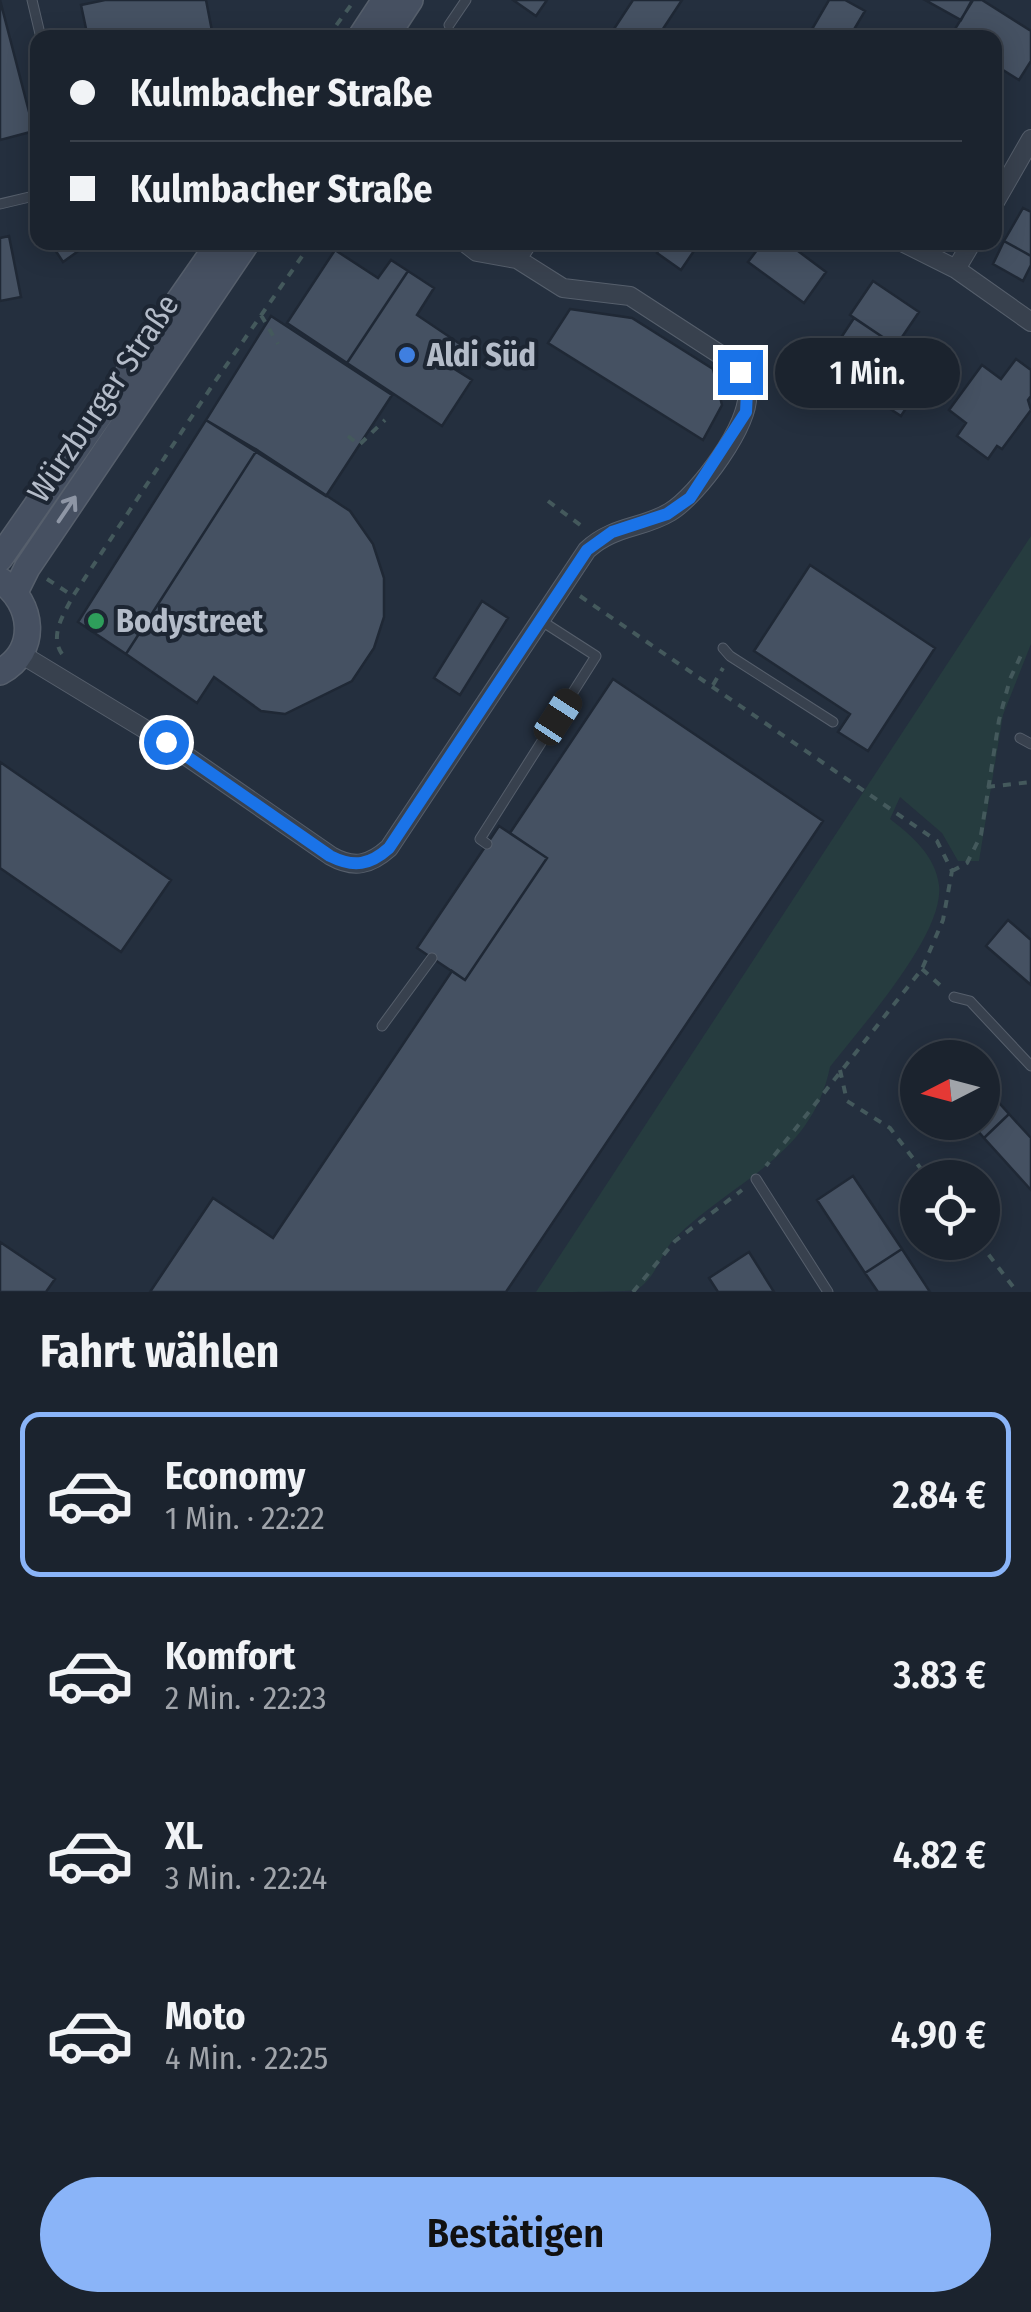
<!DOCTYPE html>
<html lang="de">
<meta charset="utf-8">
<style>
:root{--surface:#1b232e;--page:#282f3a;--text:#f1f3f6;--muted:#a0a4aa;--line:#39404a;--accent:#8ab4f8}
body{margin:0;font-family:"Fira Sans Condensed",sans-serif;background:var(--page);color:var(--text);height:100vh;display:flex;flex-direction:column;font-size:38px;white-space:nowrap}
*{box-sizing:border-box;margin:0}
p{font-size:32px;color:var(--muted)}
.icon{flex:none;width:55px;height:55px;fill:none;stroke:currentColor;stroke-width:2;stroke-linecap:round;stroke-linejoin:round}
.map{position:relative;height:1292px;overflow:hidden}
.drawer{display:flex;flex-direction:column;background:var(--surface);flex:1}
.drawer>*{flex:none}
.banner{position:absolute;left:30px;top:30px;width:972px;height:220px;border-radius:20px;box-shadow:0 5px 25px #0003,0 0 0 2px var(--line);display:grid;align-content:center;height:220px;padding:0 40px;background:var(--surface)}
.needle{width:65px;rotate:264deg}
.controls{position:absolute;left:900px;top:1040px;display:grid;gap:20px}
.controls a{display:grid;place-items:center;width:100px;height:100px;border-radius:50%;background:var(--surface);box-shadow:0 5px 25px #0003,0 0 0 2px var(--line);font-size:50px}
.end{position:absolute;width:45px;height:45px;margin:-22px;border:12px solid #1a73e8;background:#fff;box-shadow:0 0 0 5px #fff}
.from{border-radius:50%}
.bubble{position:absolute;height:70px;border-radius:35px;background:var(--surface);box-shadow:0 5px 25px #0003,0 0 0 2px var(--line);font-size:32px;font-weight:600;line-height:70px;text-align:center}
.car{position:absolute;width:30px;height:60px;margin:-30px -15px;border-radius:12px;box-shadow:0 0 8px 2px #0007;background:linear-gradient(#222 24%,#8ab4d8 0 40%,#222 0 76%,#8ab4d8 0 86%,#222 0)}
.banner b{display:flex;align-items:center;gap:35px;height:95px;font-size:38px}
.banner b+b{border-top:2px solid var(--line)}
.banner i{width:25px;height:25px;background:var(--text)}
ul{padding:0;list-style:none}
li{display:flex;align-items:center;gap:30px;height:165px;margin:0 20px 15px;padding:0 20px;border:5px solid transparent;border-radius:20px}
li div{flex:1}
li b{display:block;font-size:38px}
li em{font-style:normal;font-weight:600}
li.on{border-color:var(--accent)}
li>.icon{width:90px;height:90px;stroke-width:1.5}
h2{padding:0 40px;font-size:45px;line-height:120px}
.action{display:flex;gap:20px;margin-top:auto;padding:20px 40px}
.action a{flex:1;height:115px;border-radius:60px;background:var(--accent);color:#111;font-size:40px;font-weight:600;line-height:115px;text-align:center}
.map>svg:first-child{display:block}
</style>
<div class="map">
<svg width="1031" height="1292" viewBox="0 0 1031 1292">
<rect width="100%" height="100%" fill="#242f3e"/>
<path fill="#263c3f" d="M1031 536V644L1003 715 979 861H958L942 833 900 797 890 819C912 836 935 855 939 885 945 934 860 1028 830 1067 812 1156 736 1179 678 1235 660 1251 659 1276 636 1290 624 1292 554 1292 536 1292Z"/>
<path fill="#455162" stroke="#1f2835" stroke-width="2.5" d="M0 0 34 131 0 140Z
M105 0H206L212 31 181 38H88L81 5Z
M513 0H547L536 16Z
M633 0H682L657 38H608Z
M829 0H845L865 11 849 38 808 36Z
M925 0H972L961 20Z
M973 0H982L1031 31V61L1019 80 995 65V38L950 37Z
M1023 208 1031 212V256L1004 241Z
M9 236 21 297 0 301V238Z
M1004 241 1031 256V265L1023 281 993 264Z
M50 242H91L63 262Z
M664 242H700L681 270 657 253Z
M763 242H786L826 272 804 303 748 262Z
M335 250 378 278 391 260 408 271 347 363 287 323Z
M408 271 434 288 417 315 466 348 453 368 472 380 442 426 347 363Z
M873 281 919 312 896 346 850 315Z
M570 309 632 318 713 369 722 405 703 440 548 343Z
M271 316 392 395 326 496 206 420Z
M854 318 896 346 884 365 919 388 901 416 823 365Z
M1016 359 1031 370V396L1028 400 1031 410 1002 449 997 446 988 459 957 436 966 423 949 410 982 365 1001 379Z
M206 420 257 450 126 654 78 622Z
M257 450 350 511 373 544 384 578V617L374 648 352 681 285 714 261 711 214 677 197 703 126 654Z
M810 565 935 648 868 751 838 732 850 714 754 651Z
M482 601 508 618 460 695 434 678Z
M613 679 823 821 506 1292H150L213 1198 273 1238 452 971 465 980 547 858 510 833Z
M0 762 171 880 121 952 0 868Z
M499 826 547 858 465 980 417 948Z
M1008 920 1031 940V985L986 946Z
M982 1084 1009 1114 984 1138 970 1122H982Z
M1009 1114 1031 1138V1190L984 1138Z
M853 1176 902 1249 865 1273 817 1200Z
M0 1242 55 1279 46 1292H0Z
M902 1249 930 1292H878L865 1273Z
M749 1252 774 1292H718L709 1278Z"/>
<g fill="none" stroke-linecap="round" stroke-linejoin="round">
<g stroke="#565f6c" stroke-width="11">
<path id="lane" d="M32 0 41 38
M449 25 466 0
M0 204 38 195
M723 648 730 656 833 722
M1020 738 1031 744
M487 844 480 839 596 656 540 620
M954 997 970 1001 1031 1066
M382 1026 432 958
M756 1179 828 1292"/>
</g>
<g stroke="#565f6c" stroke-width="20">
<path id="street" d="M995 202 1031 139
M464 242 477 252 516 259
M902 242 956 269 1031 322
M517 259 528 242
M956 269 972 242
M21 654 166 742 331 856C354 869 370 865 389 848L587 550C614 525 642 529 670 512 697 496 752 423 747 391 745 378 736 368 727 359L630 296 563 288 517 259 500 242"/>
</g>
<g stroke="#565f6c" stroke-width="28">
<path id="secondary" d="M360 38 385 0
M385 38 410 0
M0 558 220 242
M0 580C34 603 39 651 0 672
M15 592 27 568 247 242"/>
</g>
<path stroke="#44595c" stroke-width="4" stroke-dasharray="8 8" stroke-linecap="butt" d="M327 38 351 5
M261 315 278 344
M348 436 359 445 385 420
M548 501 583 527
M47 579 73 596
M580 596 937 841 952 871 943 920 922 969 766 1166
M62 654C49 635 64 614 73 596L214 383 312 242
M713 685 723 668
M987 787 1031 782
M952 871 967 863 981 835 999 720 1010 679 1023 651
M922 969 941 986
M840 1070 847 1101 890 1128 928 1178
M979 1242 1017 1292
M633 1292 675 1241 742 1190"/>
<use href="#lane" stroke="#38414e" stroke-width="9"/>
<use href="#street" stroke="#38414e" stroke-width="18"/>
<use href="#secondary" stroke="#465061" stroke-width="25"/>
</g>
<defs><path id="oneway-shaft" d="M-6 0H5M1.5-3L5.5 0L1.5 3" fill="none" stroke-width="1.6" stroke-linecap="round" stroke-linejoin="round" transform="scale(2.5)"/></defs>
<use stroke="#8e96a5" href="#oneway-shaft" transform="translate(67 509) rotate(-56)"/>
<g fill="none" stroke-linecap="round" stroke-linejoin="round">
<path stroke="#1a73e8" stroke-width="12" d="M166 742 330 856C354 868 370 865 389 848L587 550 612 532 667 514 690 498 746 412 747 390 740 372"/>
</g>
<circle fill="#3f7fe0" stroke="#1d2633" stroke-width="4" cx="407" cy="355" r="10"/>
<circle fill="#2e9e5b" stroke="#1d2633" stroke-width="4" cx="96" cy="621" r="10"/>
<g text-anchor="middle" stroke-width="8" stroke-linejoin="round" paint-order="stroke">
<g font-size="32" font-weight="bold" fill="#b4bcc9" stroke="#1d2633" text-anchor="start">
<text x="427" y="366">Aldi Süd</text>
<text x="116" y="632">Bodystreet</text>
</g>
<g font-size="32" fill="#b4bcc9" stroke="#1d2633">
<text transform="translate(103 398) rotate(-56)" y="11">Würzburger Straße</text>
</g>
</g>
</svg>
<div class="controls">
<a><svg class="needle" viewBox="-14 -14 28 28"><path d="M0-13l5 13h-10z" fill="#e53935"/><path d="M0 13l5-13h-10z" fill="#a0a4aa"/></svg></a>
<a><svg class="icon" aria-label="locate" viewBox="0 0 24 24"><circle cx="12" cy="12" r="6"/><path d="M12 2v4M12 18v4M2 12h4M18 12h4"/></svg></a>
</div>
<i class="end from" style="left:166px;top:742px"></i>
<i class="end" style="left:740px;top:372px"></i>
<div class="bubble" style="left:775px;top:338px;width:185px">1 Min.</div>
<i class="car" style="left:558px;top:717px;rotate:33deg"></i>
<div class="banner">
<b><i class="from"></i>Kulmbacher Straße</b>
<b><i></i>Kulmbacher Straße</b>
</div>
</div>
<section class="drawer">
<h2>Fahrt wählen</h2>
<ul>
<li class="on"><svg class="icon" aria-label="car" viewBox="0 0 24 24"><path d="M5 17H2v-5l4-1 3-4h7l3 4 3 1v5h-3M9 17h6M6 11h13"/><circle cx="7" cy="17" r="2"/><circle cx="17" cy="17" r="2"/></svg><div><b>Economy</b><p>1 Min. · 22:22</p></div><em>2.84 €</em></li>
<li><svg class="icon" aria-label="car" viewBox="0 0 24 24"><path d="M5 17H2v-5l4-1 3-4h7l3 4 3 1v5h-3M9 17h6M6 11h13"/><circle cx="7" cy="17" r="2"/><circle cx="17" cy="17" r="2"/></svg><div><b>Komfort</b><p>2 Min. · 22:23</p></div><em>3.83 €</em></li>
<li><svg class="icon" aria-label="car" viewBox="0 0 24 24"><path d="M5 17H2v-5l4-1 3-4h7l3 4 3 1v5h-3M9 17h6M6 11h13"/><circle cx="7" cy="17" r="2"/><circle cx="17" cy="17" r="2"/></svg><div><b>XL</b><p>3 Min. · 22:24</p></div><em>4.82 €</em></li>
<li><svg class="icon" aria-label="car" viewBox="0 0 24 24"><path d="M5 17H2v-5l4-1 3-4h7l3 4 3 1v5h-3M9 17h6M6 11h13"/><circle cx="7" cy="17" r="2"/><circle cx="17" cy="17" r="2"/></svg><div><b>Moto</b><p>4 Min. · 22:25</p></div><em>4.90 €</em></li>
</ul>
<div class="action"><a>Bestätigen</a></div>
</section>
